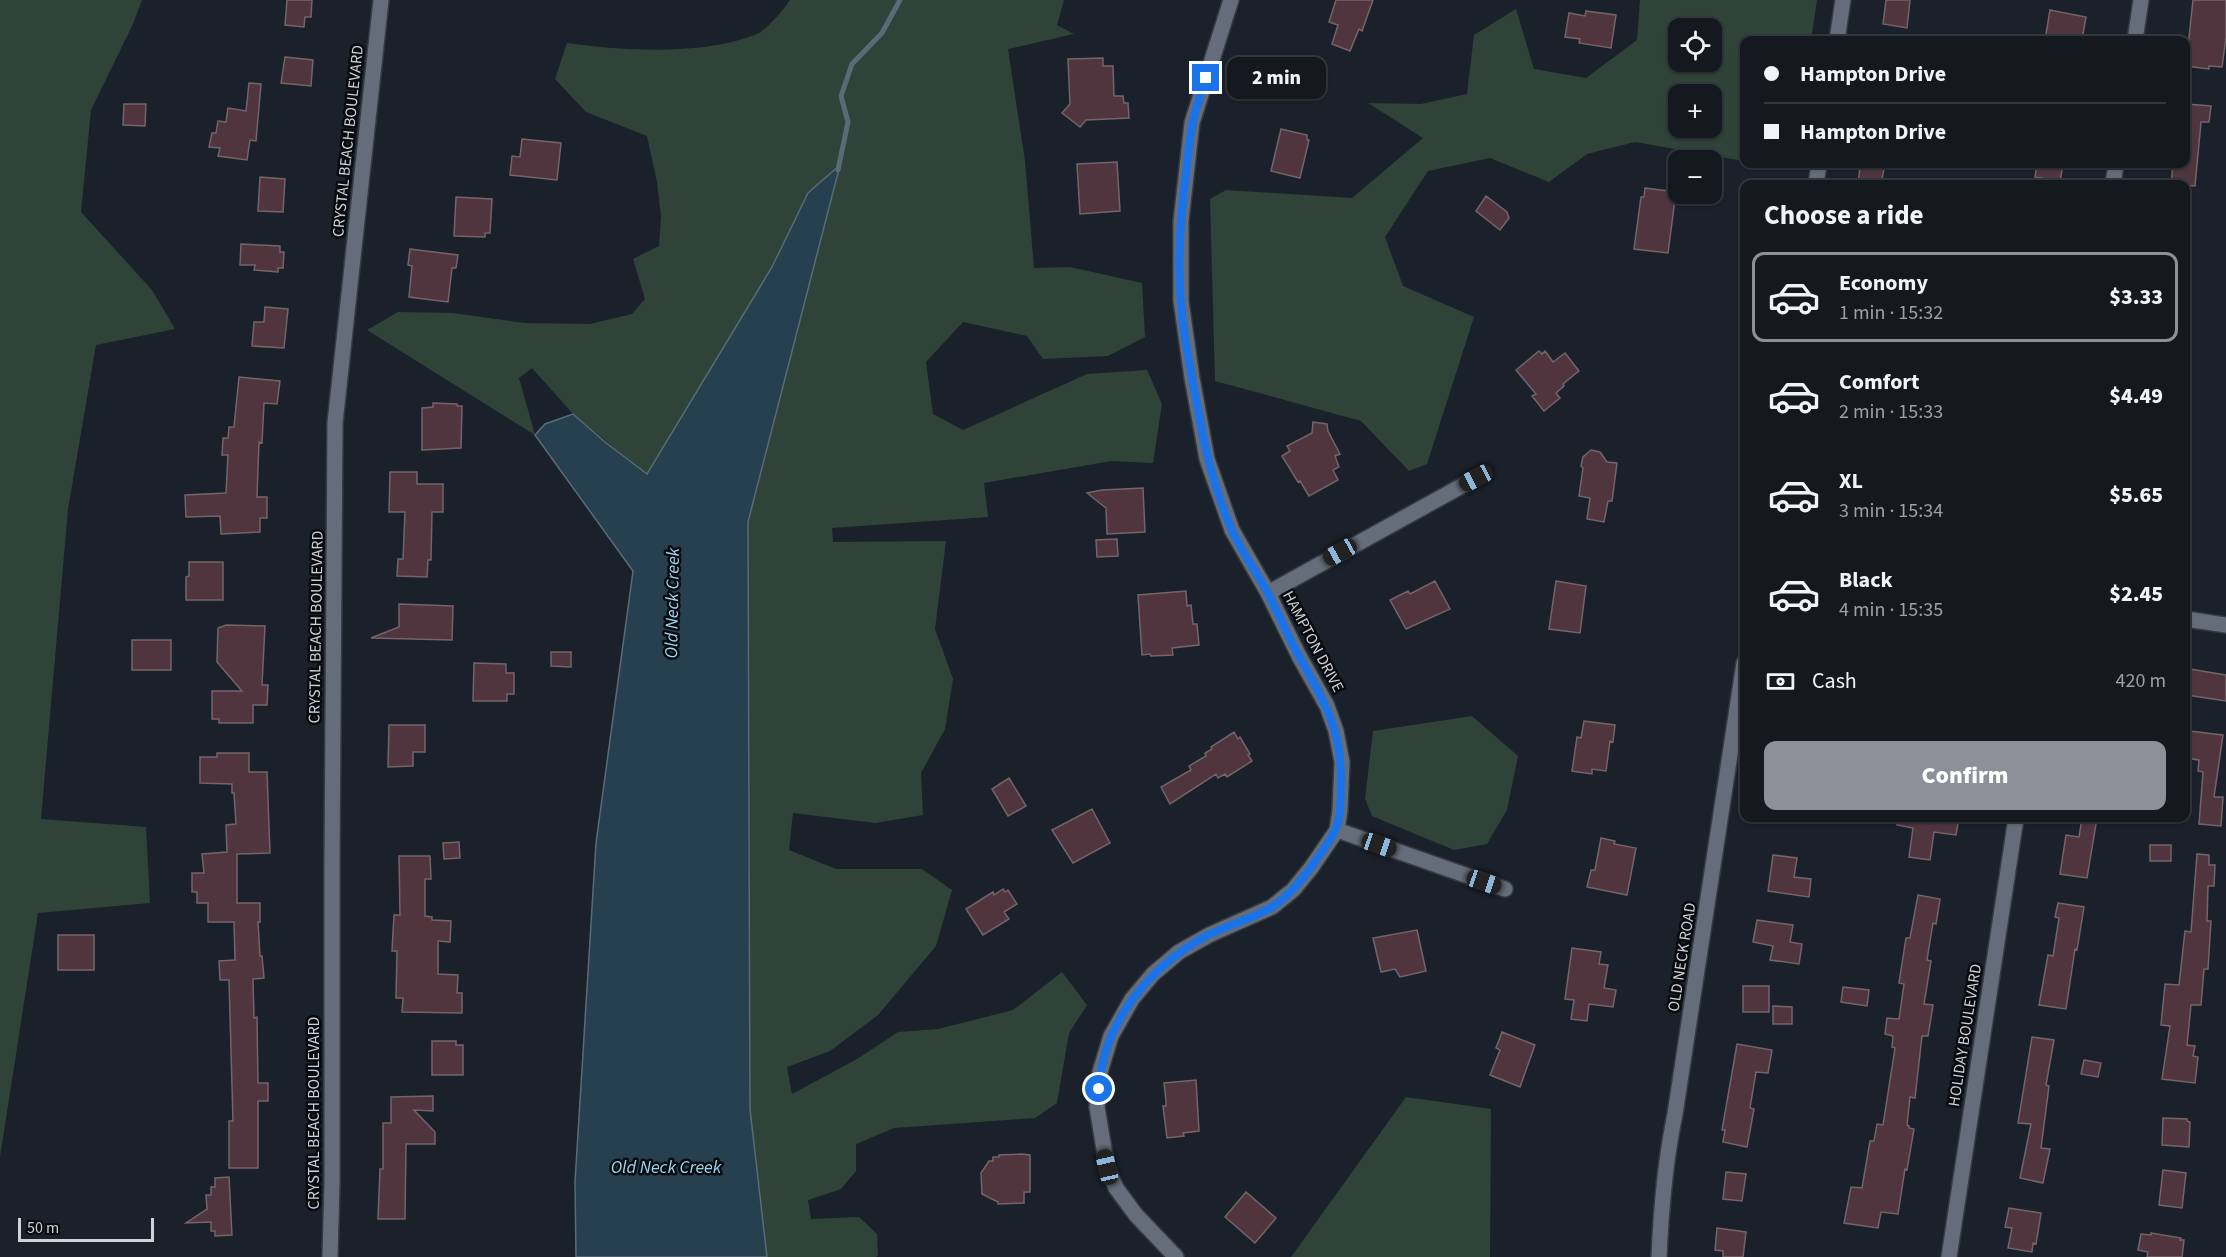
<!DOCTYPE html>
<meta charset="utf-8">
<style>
:root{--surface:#141920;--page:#21262d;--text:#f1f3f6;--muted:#9da0a5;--line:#33383e;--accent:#8c9099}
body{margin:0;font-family:"Source Sans 3",sans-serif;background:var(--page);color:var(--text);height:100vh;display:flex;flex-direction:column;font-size:22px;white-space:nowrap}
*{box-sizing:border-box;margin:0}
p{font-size:20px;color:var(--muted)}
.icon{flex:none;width:33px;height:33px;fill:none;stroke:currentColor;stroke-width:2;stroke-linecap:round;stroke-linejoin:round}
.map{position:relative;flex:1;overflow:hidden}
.drawer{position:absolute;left:1740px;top:180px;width:450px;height:642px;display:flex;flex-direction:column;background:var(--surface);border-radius:12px;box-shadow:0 2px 4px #0004,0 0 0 2px var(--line)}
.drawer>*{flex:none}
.guide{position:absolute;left:1740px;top:36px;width:450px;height:132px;border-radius:12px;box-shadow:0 2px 4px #0004,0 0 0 2px var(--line);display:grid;align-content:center;height:132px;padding:0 24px;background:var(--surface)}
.buttons{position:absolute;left:1668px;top:18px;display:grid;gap:12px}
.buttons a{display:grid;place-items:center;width:54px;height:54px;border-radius:12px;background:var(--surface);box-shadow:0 2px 4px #0004,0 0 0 2px var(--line);font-size:30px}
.scale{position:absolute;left:18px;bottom:15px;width:136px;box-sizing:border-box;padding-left:6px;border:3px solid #ced3d9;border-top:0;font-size:16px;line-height:21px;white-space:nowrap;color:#ced3d9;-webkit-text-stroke:4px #080b0f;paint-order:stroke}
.end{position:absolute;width:27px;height:27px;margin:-14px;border:8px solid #1a73e8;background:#fff;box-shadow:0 0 0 3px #fff}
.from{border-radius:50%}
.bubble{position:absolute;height:42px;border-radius:12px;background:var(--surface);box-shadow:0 2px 4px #0004,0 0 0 2px var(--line);font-size:20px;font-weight:800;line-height:42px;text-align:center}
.car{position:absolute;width:18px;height:36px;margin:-18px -9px;border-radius:8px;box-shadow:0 0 4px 2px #0007;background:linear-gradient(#222 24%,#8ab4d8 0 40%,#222 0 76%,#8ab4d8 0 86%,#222 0)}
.guide b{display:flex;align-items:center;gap:21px;height:57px;font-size:22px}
.guide b+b{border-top:2px solid var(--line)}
.guide i{width:15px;height:15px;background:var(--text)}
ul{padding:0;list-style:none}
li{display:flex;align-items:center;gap:18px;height:90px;margin:0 12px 9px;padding:0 12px;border:3px solid transparent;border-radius:12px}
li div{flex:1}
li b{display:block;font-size:22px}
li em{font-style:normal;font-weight:800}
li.selected{border-color:var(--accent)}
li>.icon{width:54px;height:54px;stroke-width:1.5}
h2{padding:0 24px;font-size:27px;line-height:72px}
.pay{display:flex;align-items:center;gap:15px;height:66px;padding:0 24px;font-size:22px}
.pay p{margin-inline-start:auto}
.primary-button{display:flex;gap:12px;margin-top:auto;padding:12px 24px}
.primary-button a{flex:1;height:69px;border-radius:12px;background:var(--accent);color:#fff;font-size:24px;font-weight:800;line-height:69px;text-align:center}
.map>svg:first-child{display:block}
</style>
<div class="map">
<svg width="2226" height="1257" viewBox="0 0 2226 1257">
<rect width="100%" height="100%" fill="#1a212b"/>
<path fill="#2f4338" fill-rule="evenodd" d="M0 0H142L133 24 91 110 81 212 152 290 175 329 96 345 68 509 41 819 146 827 150 903 38 913 0 1157Z
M790 0H1064L1057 25 1074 34 1008 49 1025 161 1034 268 1070 267 1142 283 1145 337 1108 356 1043 359 1027 336 963 322 926 362 933 414 963 430 1087 374 1147 370 1162 404 1153 463 1111 461 984 483 988 517 832 528 833 542 946 541 935 629 953 679 945 729 921 773 923 815 875 823 793 813 789 850 836 869H922L952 890 936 946 878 1015 830 1051 787 1067 792 1094 857 1059 898 1032 938 1029 1013 1010 1062 972 1087 1005 1069 1033 1057 1103 1035 1118 894 1128 856 1144V1171L841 1189 808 1200 811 1219 859 1217 877 1234 878 1255 876 1257H767L750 1109 748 522 839 166 808 193 772 267 647 475 573 414 532 368 519 378 535 435 367 330 398 312 453 313 525 323 590 324 632 314 645 299 633 259 659 246 661 217 657 182 647 136 586 112 555 79 567 43C622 51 707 56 759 33 767 29 785 8 790 0Z
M1640 0H1817L1811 40H1744V161L1635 142 1587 154 1549 182 1490 158 1428 171 1385 237 1403 286 1474 317 1427 464 1409 471 1361 421 1215 381 1210 199 1226 190 1352 198 1423 138 1368 103 1421 104 1467 94 1474 35 1516 9 1534 69 1586 78 1637 40ZM1678 28H1712V62H1678ZM1678 94H1712V128H1678Z
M1472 716 1518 756 1507 810 1487 844 1454 850 1372 816 1365 799 1373 731Z
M1406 1097 1491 1109 1490 1257H1291Z"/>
<path fill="#26404f" stroke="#586c78" stroke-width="1.5" d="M840 165 748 522 750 1109 767 1257H576L575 1182 596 843 633 571 535 435 545 424 573 414 605 442 647 474 772 267 808 193Z"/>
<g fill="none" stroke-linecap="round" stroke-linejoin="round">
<path stroke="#586c78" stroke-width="5" d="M838 170 848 122 841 96 852 64 882 33 900 0"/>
</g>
<path fill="#50353f" stroke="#746469" stroke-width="1.5" d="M287 0H312L311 17H305L304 27 285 25Z
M1336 0H1373L1362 31 1359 29 1350 51 1332 44 1338 25 1329 22Z
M1886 0H1910L1907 28 1883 24Z
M2193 0H2226V37L2222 67 2209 66V69L2186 66Z
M2050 10 2086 17 2082 40H2045Z
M1586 11 1616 15 1611 48 1579 43 1580 39 1565 37 1569 13 1585 16Z
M285 57 313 60 311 86 281 83Z
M1103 58V66H1113L1114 96H1123L1124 103H1128L1129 118 1086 120 1080 127 1062 113 1070 104 1068 59Z
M249 83 261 84 256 141 250 140 247 160 218 156 220 148 209 147 212 133H216L218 121 226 122 228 108 246 111Z
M124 104H146L145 126 123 125Z
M2186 104 2211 106 2209 122H2201L2195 186 2171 184 2173 164H2186Z
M1281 129 1307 135V140H1309L1300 178 1271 171Z
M522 139 561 143 557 180 510 175 512 156 520 157Z
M1117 162 1120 211 1080 214 1077 164Z
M2037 164H2063L2060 182 2035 177Z
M1860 166 1884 169 1881 184H1858Z
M260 177 285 179 283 212 258 211Z
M1645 188 1676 192 1668 253 1634 249 1641 197H1644Z
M1486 196 1507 212 1509 218 1500 230 1476 211Z
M456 197 492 199 490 233H485V237L454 236Z
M241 244 280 246V252H284L283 268H278V272L254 270 255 265H240Z
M410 249 458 255 456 268H452L448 302 409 297 412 266 408 265Z
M265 307 288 309 284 348 252 346 254 322H264Z
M1539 351 1542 354 1545 351 1553 362 1565 353 1579 371 1563 384 1564 386 1556 393 1560 398 1544 411 1532 396 1536 394 1516 370Z
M239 377 280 381 277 404 264 403 262 443 259 442 257 497H267V518H260V532L221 534 220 516 186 517 185 495 226 493 228 455H222L223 438H228L229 427H234Z
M433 403 457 404V406H462L461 448 422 450V408L433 407Z
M1313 422 1327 424 1328 431 1340 454 1335 456 1339 467 1333 470 1338 480 1309 496 1300 481 1298 482 1282 456 1290 451 1287 446 1312 433Z
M1591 450 1600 452 1607 462 1617 463 1612 501H1608L1604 522 1587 519 1590 498 1579 496 1583 468 1581 466 1583 457Z
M390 472H417V484H443V512H432L431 560H428L427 577 397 576 398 559H403L405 512H389Z
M1143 488 1145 532 1107 534 1106 508 1087 493 1102 490Z
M1117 539 1118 556 1097 557 1096 540Z
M189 562H223V600H186V577L189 576Z
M1435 581 1450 609 1406 629 1390 600 1408 591 1410 594Z
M1556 581 1586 586 1580 633 1549 629Z
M1186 591 1187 606 1191 605 1193 624H1197L1199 645 1172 648 1173 655 1151 656 1150 654 1142 655 1138 595Z
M399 604 453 606 452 640 371 638 399 627Z
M226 625 265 626 262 685H268L267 705H253V723H219V719H212V691H242L217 662 218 628Z
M132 640H171V670H132Z
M551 652H571V667L551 666Z
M474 663 506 664V673H514V694H507V701H473Z
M2190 669 2226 675V701L2187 695Z
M1584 721 1615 725 1613 742 1610 741 1606 771 1592 769V774L1572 771 1577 737 1581 738Z
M389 725H425V752H413V766L388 767Z
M2189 731 2223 735 2214 797H2223L2221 826 2199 824 2203 772 2198 771 2199 760 2186 758Z
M1234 732 1238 739 1240 737 1250 754 1248 755 1252 761 1227 777 1225 774 1218 778 1216 774 1170 804 1161 787 1191 770 1189 766 1206 756 1205 753 1212 749 1211 747Z
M217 753H249V772H267L270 853 237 854V903H260V922H258L260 956H262L264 978 253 979 254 1018 257 1017 258 1083H268V1101H258V1168H229V1121H233L229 980H220L219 961 235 960 234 922H208V903H197V892H192V873H204L202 854 227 852 226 825 236 824 234 793H232V784L200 783V757H217Z
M1009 778 1026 806 1008 816 992 789Z
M1092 809 1110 843 1073 863 1052 830Z
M1898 818H1959L1956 835 1934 832 1930 860 1909 857 1913 828 1897 825Z
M2082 818H2097L2087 878 2060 874 2066 835 2079 837Z
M1601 838 1615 841 1614 844 1636 848 1627 895 1587 887 1591 870H1595Z
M459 842 460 858 444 859 443 843Z
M2150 845H2171V861H2150Z
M2197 854 2209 855V865H2215L2214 886H2208L2207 921H2211L2208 969H2204L2201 1005H2191L2187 1045 2195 1046 2193 1056 2198 1057 2195 1083 2162 1079 2170 1026 2161 1025 2165 984 2179 985 2185 931 2191 932Z
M1773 855 1797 858 1794 877 1811 879 1809 897 1768 891Z
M399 856H430L431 879H425V916L432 917V920L451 921 450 942 438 941V974L458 975 457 993H462V1013L402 1012 403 998H396L397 951H392L394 915H400Z
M1003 889 1005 892 1008 890 1017 904 1004 912 1009 919 983 935 966 909 993 892 994 895Z
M1918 895 1940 899 1936 924 1933 923 1927 960 1931 961 1924 1004 1933 1005 1928 1036H1922L1915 1098 1910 1097 1907 1125 1909 1126V1128L1914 1129 1907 1170 1905 1169 1898 1214 1881 1212 1878 1228 1844 1223 1851 1187 1862 1188 1870 1141H1874L1877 1124 1883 1125 1895 1048 1892 1047 1893 1036 1885 1034 1887 1018 1899 1019 1904 984 1899 983 1906 938H1910Z
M2058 903 2084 907 2077 950 2075 949 2066 1009 2039 1005 2048 955 2053 956 2059 918 2055 917Z
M1757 920 1793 925 1790 942 1802 944 1799 964 1770 960 1773 946 1753 942Z
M1417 930 1426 971 1400 977 1395 969 1381 972 1373 938Z
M58 935H94V970H58Z
M1572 948 1601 952 1599 964 1608 965 1604 988 1616 990 1613 1007 1589 1004 1587 1021 1571 1019 1574 1000 1565 999Z
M1743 986H1769V1012H1743Z
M1843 987 1869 990 1867 1006 1841 1002Z
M1773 1006 1792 1007V1024H1773Z
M1502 1032 1535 1045 1520 1087 1490 1075 1500 1050 1496 1048Z
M2032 1037 2054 1040 2046 1085 2049 1086 2041 1148 2050 1149 2043 1183 2020 1178 2031 1124 2018 1123Z
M432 1041H456V1045H463V1075H432Z
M1737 1044 1772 1050 1768 1073 1756 1072 1750 1108 1754 1109 1747 1147 1723 1142 1725 1130H1722Z
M2084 1060 2101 1063 2098 1077 2081 1074Z
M1196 1080 1199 1131 1183 1133 1184 1136 1167 1138 1163 1106H1166V1101L1164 1083Z
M433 1096V1111L414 1110 435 1132V1144H406L405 1219H378L380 1169H383V1123H391V1097Z
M2163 1118 2187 1119V1121L2190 1122 2189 1147 2162 1145Z
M1022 1154 1030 1155V1192H1024V1203L998 1204V1202L982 1194 981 1173 989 1161H993V1157H999V1155Z
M2163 1170 2186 1173 2182 1208 2159 1205Z
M1726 1172 1746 1174 1742 1201 1723 1199Z
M229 1177 232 1235 215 1236V1231H211V1222L186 1223 207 1209 206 1195H211V1187H215V1178Z
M1246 1192 1276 1218 1255 1243 1225 1217Z
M2009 1208 2041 1213 2036 1244 2033 1243 2032 1252 2008 1248 2012 1228 2005 1227Z
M1717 1228 1746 1232 1743 1257H1723V1251L1715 1250Z
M2151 1233 2181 1238 2180 1240H2184L2182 1257H2147L2148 1252 2138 1250 2141 1234 2151 1235Z"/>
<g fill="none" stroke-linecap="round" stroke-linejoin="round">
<g stroke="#353b43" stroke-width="18">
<path id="minor" d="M1837 40 1843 0
M2135 40 2141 0
M1816 184 1819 164
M2113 184 2116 164
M1268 593 1476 478
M2186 619 2226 625
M1337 830 1505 889
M330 1257 332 1183V861L335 423 381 0
M1176 1257 1136 1215 1116 1188 1107 1167 1097 1107 1100 1072 1111 1036 1132 999 1153 974 1179 952 1209 935 1272 907 1293 890 1311 868 1337 830 1340 810 1342 762 1336 731 1327 706 1299 656 1268 593 1232 530 1207 459 1192 378 1181 301V221L1192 123 1231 0
M1659 1257C1661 1209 1665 1162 1675 1114L1744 663
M1949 1257 2016 818"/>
</g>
<use href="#minor" stroke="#646d79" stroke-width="15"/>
</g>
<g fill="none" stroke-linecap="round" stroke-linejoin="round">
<path stroke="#1a73e8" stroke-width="8" d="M1099 1089C1103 1022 1150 966 1208 935 1228 925 1252 919 1272 907 1291 895 1306 875 1319 856 1330 840 1339 829 1340 810 1346 740 1332 715 1299 656 1286 633 1276 607 1263 584 1252 566 1239 547 1231 528 1213 486 1204 444 1196 399 1190 367 1183 334 1181 302 1177 259 1181 216 1186 174 1188 157 1189 139 1193 122 1196 107 1202 92 1206 78"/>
</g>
<g text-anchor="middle" stroke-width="5" stroke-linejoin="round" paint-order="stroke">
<g font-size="16" fill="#ced3d9" stroke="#080b0f">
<text transform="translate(347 141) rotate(-84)" y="6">CRYSTAL BEACH BOULEVARD</text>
<text transform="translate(315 627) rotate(-89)" y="6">CRYSTAL BEACH BOULEVARD</text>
<text transform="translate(1314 641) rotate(62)" y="6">HAMPTON DRIVE</text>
<text transform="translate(1681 957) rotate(-81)" y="6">OLD NECK ROAD</text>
<text transform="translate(1964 1035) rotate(-81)" y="6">HOLIDAY BOULEVARD</text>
<text transform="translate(313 1113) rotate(-90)" y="6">CRYSTAL BEACH BOULEVARD</text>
</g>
<g font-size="18" font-style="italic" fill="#9fd5f4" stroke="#080b0f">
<text transform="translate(672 603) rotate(-89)" y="6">Old Neck Creek</text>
<text x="666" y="1173">Old Neck Creek</text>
</g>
</g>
</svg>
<div class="buttons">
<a><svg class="icon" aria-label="locate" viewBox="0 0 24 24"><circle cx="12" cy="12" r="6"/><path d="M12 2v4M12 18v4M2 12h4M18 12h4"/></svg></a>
<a>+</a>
<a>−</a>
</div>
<div class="scale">50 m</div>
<i class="end from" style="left:1099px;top:1089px"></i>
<i class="end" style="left:1206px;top:78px"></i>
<div class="bubble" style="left:1227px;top:57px;width:99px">2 min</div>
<i class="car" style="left:1476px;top:478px;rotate:242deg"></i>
<i class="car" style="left:1340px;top:552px;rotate:241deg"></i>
<i class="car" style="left:1379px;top:845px;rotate:109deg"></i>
<i class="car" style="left:1484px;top:882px;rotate:109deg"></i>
<i class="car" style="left:1107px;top:1167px;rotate:347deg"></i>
<div class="guide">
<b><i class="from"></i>Hampton Drive</b>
<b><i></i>Hampton Drive</b>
</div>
<section class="drawer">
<h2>Choose a ride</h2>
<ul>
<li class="selected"><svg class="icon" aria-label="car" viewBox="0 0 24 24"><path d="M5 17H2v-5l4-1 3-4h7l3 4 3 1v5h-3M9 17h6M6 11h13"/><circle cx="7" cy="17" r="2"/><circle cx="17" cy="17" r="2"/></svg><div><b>Economy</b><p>1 min · 15:32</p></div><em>$3.33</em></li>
<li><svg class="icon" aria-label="car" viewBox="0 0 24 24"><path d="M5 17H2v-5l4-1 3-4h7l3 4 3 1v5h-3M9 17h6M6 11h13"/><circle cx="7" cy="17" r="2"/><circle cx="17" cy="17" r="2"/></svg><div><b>Comfort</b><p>2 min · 15:33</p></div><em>$4.49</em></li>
<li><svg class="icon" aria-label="car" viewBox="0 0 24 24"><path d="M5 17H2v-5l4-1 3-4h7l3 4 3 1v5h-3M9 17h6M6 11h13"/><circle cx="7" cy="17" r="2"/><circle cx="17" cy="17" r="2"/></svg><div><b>XL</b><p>3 min · 15:34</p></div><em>$5.65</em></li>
<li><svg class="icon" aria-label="car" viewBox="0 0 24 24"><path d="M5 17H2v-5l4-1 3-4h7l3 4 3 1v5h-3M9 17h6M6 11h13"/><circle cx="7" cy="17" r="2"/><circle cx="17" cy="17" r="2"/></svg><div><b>Black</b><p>4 min · 15:35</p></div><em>$2.45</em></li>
</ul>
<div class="pay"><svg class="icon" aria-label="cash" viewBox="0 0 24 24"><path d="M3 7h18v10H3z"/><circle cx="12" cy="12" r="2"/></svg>Cash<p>420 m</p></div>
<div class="primary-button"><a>Confirm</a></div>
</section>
</div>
